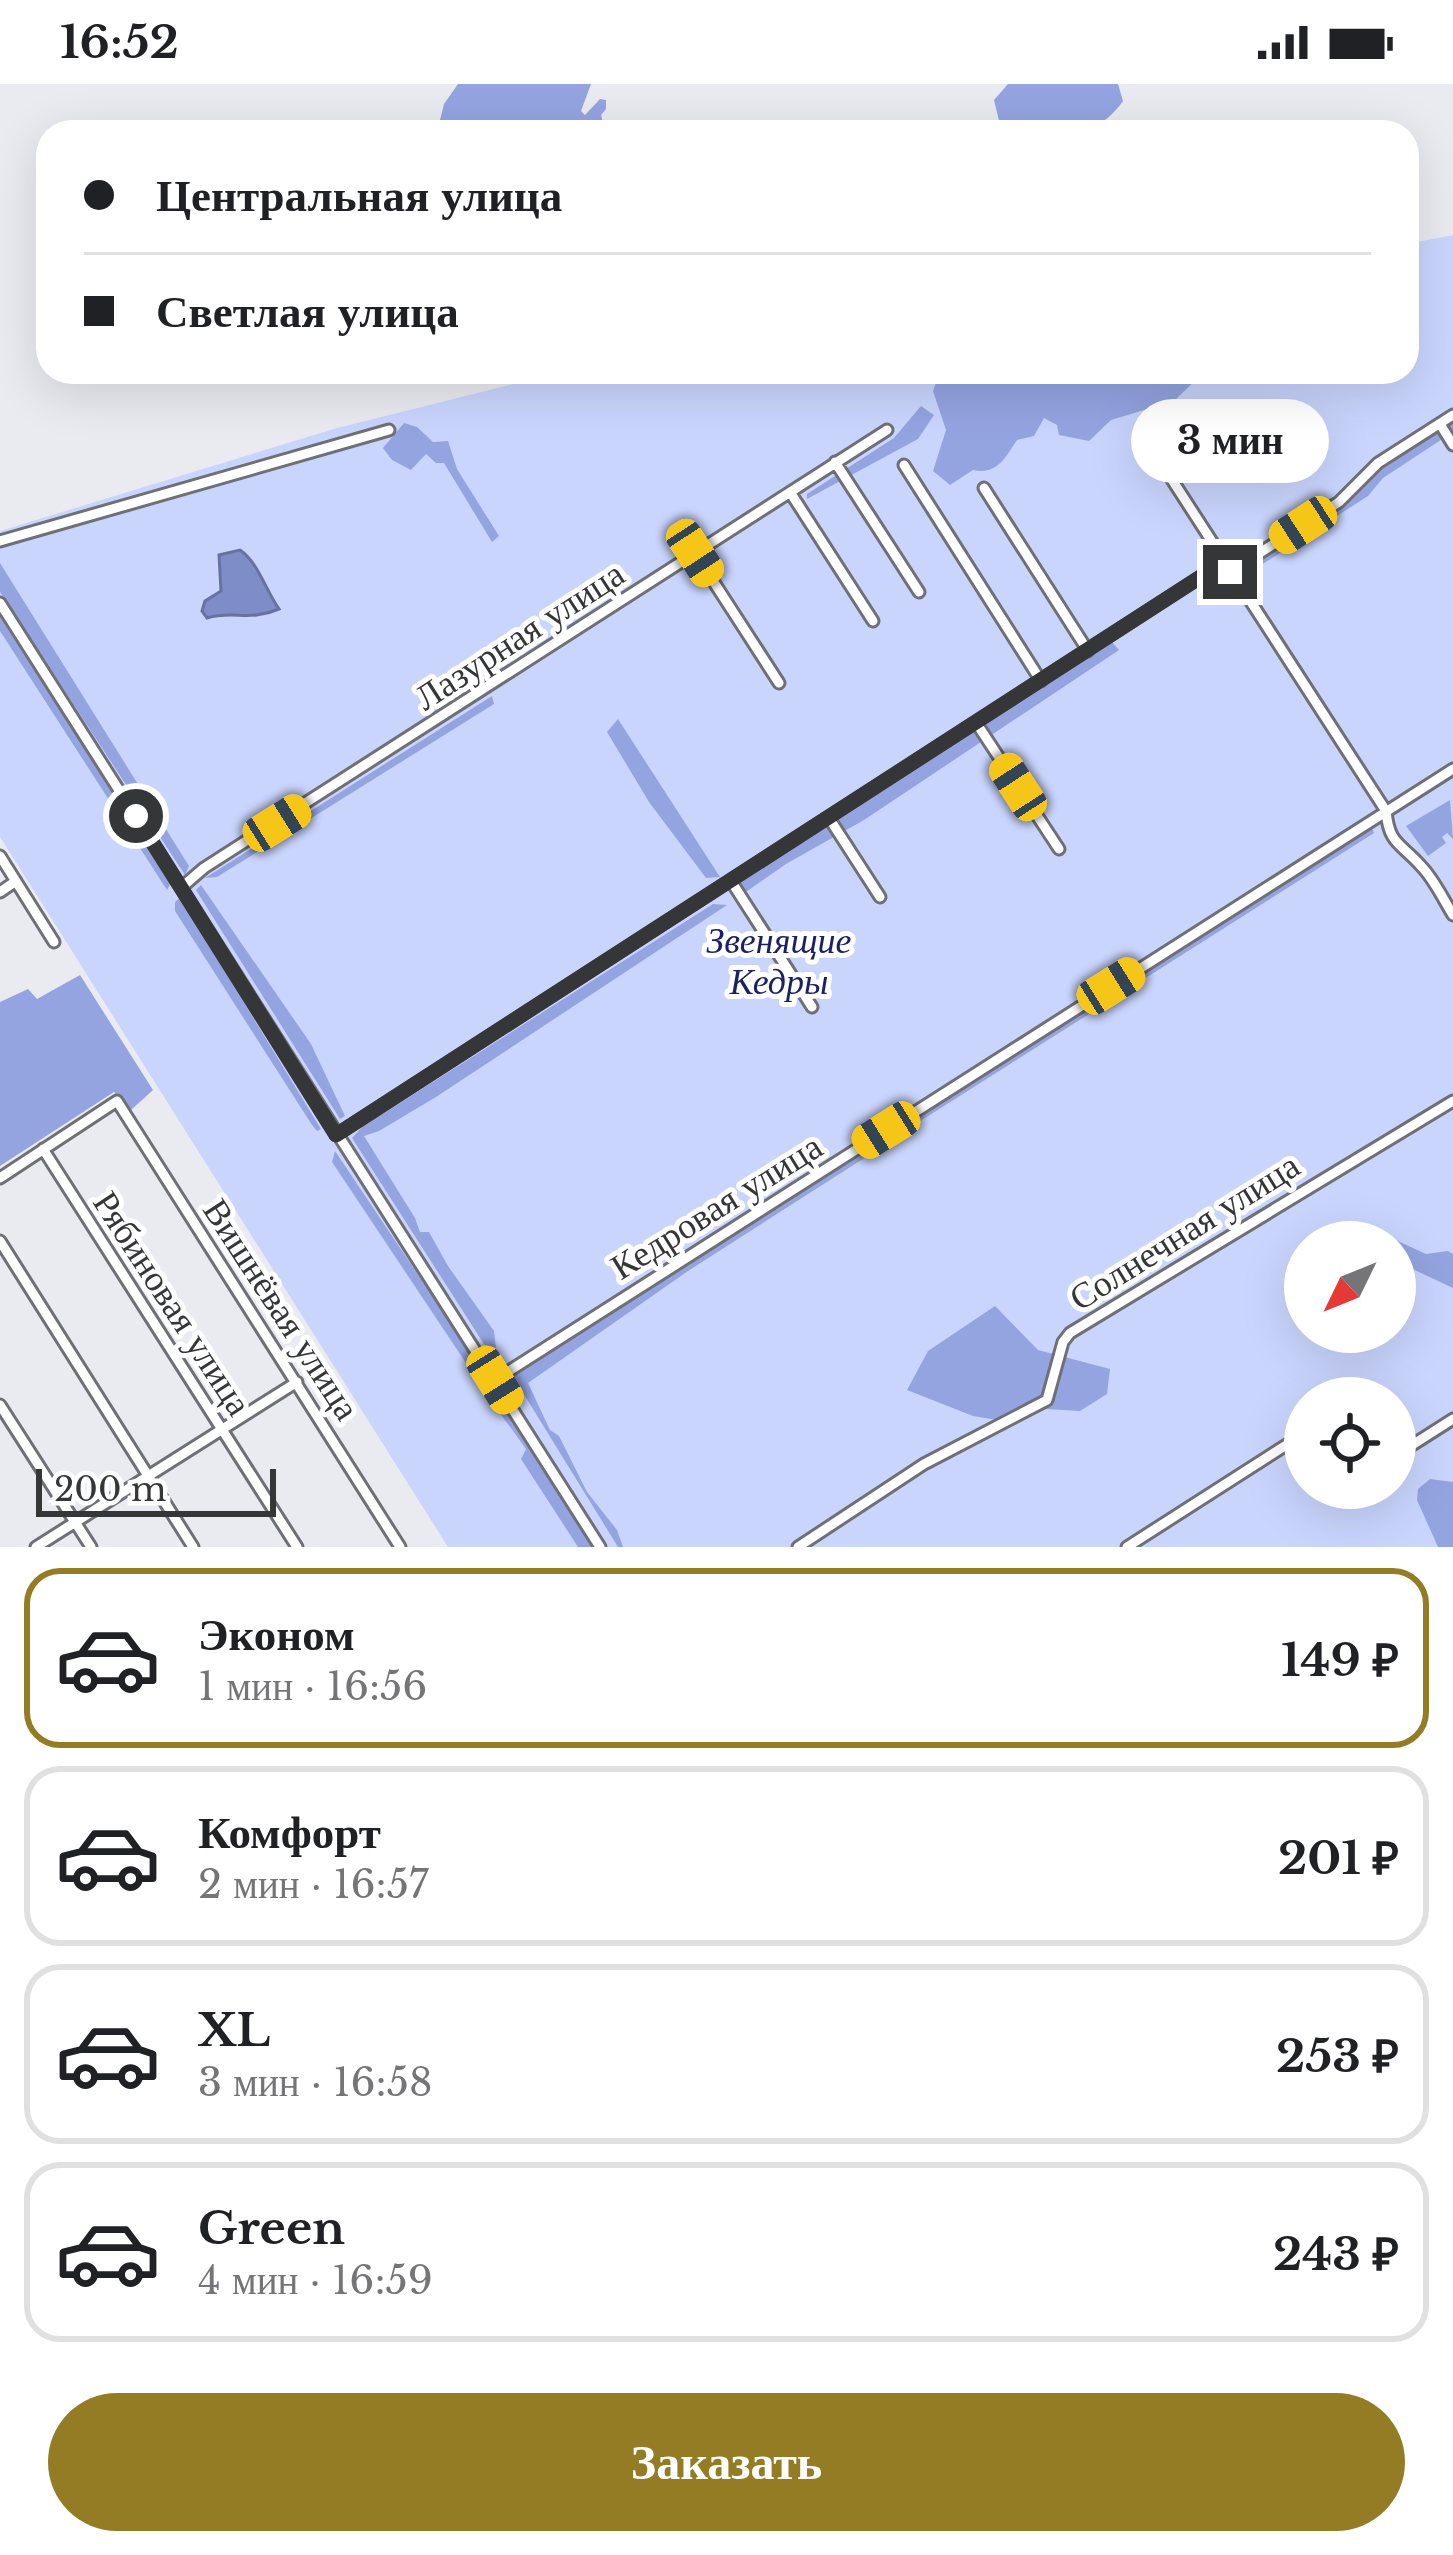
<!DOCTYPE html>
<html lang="ru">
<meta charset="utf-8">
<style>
:root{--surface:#fff;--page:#f2f2f2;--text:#202124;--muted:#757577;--line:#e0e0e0;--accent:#947c24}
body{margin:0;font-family:"Libre Baskerville",serif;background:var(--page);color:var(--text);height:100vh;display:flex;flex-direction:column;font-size:45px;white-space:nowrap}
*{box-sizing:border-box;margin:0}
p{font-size:39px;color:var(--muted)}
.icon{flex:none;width:66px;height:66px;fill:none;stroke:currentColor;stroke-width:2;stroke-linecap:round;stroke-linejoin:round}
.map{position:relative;height:1463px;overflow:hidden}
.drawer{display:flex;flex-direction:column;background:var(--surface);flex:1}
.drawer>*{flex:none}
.top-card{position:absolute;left:36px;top:36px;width:1383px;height:264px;border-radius:36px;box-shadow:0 12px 48px #0002;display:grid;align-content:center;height:264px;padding:0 48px;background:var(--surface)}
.needle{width:78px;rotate:227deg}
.buttons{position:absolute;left:1284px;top:1137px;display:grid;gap:24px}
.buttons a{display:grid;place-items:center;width:132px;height:132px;border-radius:50%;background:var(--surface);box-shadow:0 12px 48px #0002;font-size:60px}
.scale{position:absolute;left:36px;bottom:30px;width:240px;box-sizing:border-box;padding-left:12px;border:6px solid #353638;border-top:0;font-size:33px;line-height:42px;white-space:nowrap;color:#353638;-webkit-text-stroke:9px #fff;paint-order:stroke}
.end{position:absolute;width:54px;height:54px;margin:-27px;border:15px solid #353638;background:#fff;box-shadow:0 0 0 6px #fff}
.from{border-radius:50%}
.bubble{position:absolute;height:84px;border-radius:42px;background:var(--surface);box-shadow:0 12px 48px #0002;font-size:39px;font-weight:800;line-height:84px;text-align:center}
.car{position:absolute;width:36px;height:72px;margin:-36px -18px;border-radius:15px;box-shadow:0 0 9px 3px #0007;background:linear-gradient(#f5c518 24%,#345 0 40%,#f5c518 0 76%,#345 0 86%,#f5c518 0)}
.top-card b{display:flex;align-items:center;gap:42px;height:114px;font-size:45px}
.top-card b+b{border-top:3px solid var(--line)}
.top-card i{width:30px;height:30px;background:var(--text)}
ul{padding:21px 0 0;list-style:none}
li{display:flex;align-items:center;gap:36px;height:180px;margin:0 24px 18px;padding:0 24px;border:6px solid var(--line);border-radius:36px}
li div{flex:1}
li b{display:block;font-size:45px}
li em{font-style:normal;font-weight:800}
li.selected{border-color:var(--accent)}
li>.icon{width:108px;height:108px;stroke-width:1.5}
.cta{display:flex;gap:24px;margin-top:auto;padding:24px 48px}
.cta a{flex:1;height:138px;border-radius:72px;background:var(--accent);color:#fff;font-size:48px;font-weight:800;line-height:138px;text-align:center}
.status{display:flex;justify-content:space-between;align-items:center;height:84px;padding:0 60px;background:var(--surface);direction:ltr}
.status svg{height:33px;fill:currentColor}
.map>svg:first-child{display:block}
</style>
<div class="status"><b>16:52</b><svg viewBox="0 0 49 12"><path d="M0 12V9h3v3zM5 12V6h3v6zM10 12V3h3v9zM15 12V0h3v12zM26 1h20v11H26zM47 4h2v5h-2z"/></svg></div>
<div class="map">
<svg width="1453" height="1463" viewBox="0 0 1453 1463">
<rect width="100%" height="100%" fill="#e9ebf1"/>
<path fill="#cad5fe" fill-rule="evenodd" d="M1453 151V1463H448L0 753V447L337 344 561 288H1407V160ZM1305 1158H1395V1248H1305ZM1305 1314H1395V1404H1305Z"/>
<path fill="#94a4e1" d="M458 0H591L581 27 585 31 600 15 606 16V25L601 31 605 46 612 39 620 48H437L444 20Z
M1008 0H1118L1123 17C1092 61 1055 48 1006 48L1000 41 994 16Z
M934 288H1204L1174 317 1111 336 1089 357 1059 351 1057 341 1044 334 1034 352 1017 356C1005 374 997 391 973 386L950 401 933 387 946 346 933 307 938 293Z
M921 322 934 331 918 355 807 415V410L894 354Z
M1453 337V348L1383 394 1368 412 1247 490 1244 485 1354 413 1376 386Z
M404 339 417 343 433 358 448 357 457 385 499 452 492 458 444 379H436L426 370 411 386 392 376 383 364Z
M0 479 189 782 185 791 0 508Z
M0 533 171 799 167 806 0 547Z
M1112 558 1119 566 864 736 786 780 743 810 737 800Z
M492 612 494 620 217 793 205 794Z
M618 635 720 793 706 794 649 718 607 648Z
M1450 716 1453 755 1447 749 1442 753 1446 759 1428 772 1406 742Z
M1372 744 1374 749 903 1048V1042Z
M201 801 311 960 345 1032 340 1035 196 806Z
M180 814 321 1045 317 1047 312 1041 175 827V818Z
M713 820 727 821 436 1013 379 1047 364 1052 415 1134 420 1148H429L448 1182 494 1247 498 1282 352 1054 362 1043Z
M80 891 153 1006 130 1027 114 1008 0 1082V918L28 905 37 915Z
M869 1064V1071L688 1187 528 1299 550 1346 559 1352 587 1408 617 1446 623 1463H618L512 1291Z
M335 1067 482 1286 487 1298 482 1299 474 1291 332 1078Z
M1376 1147 1426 1170 1448 1167 1453 1170V1204L1404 1181 1395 1187V1158H1373Z
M995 1222 1038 1266 1110 1285 1107 1310 1080 1327 1028 1324 997 1336 973 1332 907 1306 928 1267Z
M494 1313 506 1323 596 1463H578L521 1375 526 1365 492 1318Z
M1430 1395 1453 1398V1463H1438L1417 1416 1418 1405Z"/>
<path fill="#7e8dc8" stroke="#68739d" stroke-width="3" d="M240 466C258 478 266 507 279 525 249 538 234 526 207 534L202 527 205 517 221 507 219 471Z"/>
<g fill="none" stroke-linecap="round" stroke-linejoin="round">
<g stroke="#6f7075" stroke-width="15">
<path id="minor" d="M1440 340 1453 361
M835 378 919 508
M904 381 1041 597
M1167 388 1386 727C1389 761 1401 759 1421 782 1434 795 1443 815 1453 831
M984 404 1088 567
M790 408 873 537
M0 457 389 346
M695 469 779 599
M0 519 600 1463
M977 640 1059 765
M829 734 880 813
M0 772 54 858
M731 797 812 923
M182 803 204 784 887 346
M0 808 16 797
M336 1051 1205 490 1230 488 1339 418 1378 379 1453 331
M43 1065 297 1463
M0 1094 117 1017 400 1463
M0 1157 193 1463
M495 1296 1453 685
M0 1321 91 1463
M1395 1372 1453 1335
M36 1463 297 1298
M798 1463 924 1380 1047 1316 1063 1258 1070 1249 1453 1017
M1127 1463 1305 1349"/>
</g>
<use href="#minor" stroke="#fff" stroke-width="9"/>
</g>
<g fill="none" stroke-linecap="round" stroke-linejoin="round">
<path stroke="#353638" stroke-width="15" d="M136 732 336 1051 1205 490 1230 488"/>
</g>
<g text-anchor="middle" stroke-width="10" stroke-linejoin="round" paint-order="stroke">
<g font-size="36" fill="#353638" stroke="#fff">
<text transform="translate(519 551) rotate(-33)" y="13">Лазурная улица</text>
<text transform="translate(716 1122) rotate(-32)" y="13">Кедровая улица</text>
<text transform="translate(1184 1147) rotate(-32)" y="13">Солнечная улица</text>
<text transform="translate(173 1219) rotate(57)" y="13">Рябиновая улица</text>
<text transform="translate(282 1225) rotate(57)" y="13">Вишнёвая улица</text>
</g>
<g font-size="36" font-style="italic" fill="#1c2067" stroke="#fff">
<text x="779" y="869">Звенящие<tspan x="779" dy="41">Кедры</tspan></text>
</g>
</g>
</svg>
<div class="buttons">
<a><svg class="needle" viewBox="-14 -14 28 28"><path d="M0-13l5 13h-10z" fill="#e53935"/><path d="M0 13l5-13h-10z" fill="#757577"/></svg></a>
<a><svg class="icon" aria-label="locate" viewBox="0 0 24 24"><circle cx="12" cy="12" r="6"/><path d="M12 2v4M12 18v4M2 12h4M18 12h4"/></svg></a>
</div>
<div class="scale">200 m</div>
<i class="end from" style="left:136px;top:732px"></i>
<i class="end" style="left:1230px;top:488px"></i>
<div class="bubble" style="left:1131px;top:315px;width:198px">3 мин</div>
<i class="car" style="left:1303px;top:441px;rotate:237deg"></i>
<i class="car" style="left:695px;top:469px;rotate:147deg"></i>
<i class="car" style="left:1018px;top:703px;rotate:327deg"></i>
<i class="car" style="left:277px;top:739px;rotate:58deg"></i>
<i class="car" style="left:1111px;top:902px;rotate:58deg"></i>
<i class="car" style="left:886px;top:1046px;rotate:238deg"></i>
<i class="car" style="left:495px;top:1296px;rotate:148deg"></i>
<div class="top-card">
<b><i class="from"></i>Центральная улица</b>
<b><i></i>Светлая улица</b>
</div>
</div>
<section class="drawer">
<ul>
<li class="selected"><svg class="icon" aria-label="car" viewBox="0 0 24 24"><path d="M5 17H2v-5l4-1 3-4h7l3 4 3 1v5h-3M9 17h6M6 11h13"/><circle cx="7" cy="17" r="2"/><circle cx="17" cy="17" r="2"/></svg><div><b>Эконом</b><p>1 мин · 16:56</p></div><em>149 ₽</em></li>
<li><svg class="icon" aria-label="car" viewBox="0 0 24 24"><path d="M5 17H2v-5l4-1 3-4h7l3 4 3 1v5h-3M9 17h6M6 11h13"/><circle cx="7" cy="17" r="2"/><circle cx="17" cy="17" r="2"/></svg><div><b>Комфорт</b><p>2 мин · 16:57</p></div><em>201 ₽</em></li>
<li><svg class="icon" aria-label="car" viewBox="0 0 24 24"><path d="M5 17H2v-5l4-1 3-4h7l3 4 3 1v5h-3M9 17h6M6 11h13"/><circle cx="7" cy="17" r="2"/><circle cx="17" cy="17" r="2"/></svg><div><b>XL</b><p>3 мин · 16:58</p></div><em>253 ₽</em></li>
<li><svg class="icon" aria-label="car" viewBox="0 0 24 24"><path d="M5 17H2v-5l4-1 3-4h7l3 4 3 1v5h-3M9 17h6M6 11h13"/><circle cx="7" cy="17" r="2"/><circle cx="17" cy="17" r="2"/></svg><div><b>Green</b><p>4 мин · 16:59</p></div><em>243 ₽</em></li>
</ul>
<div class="cta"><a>Заказать</a></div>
</section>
